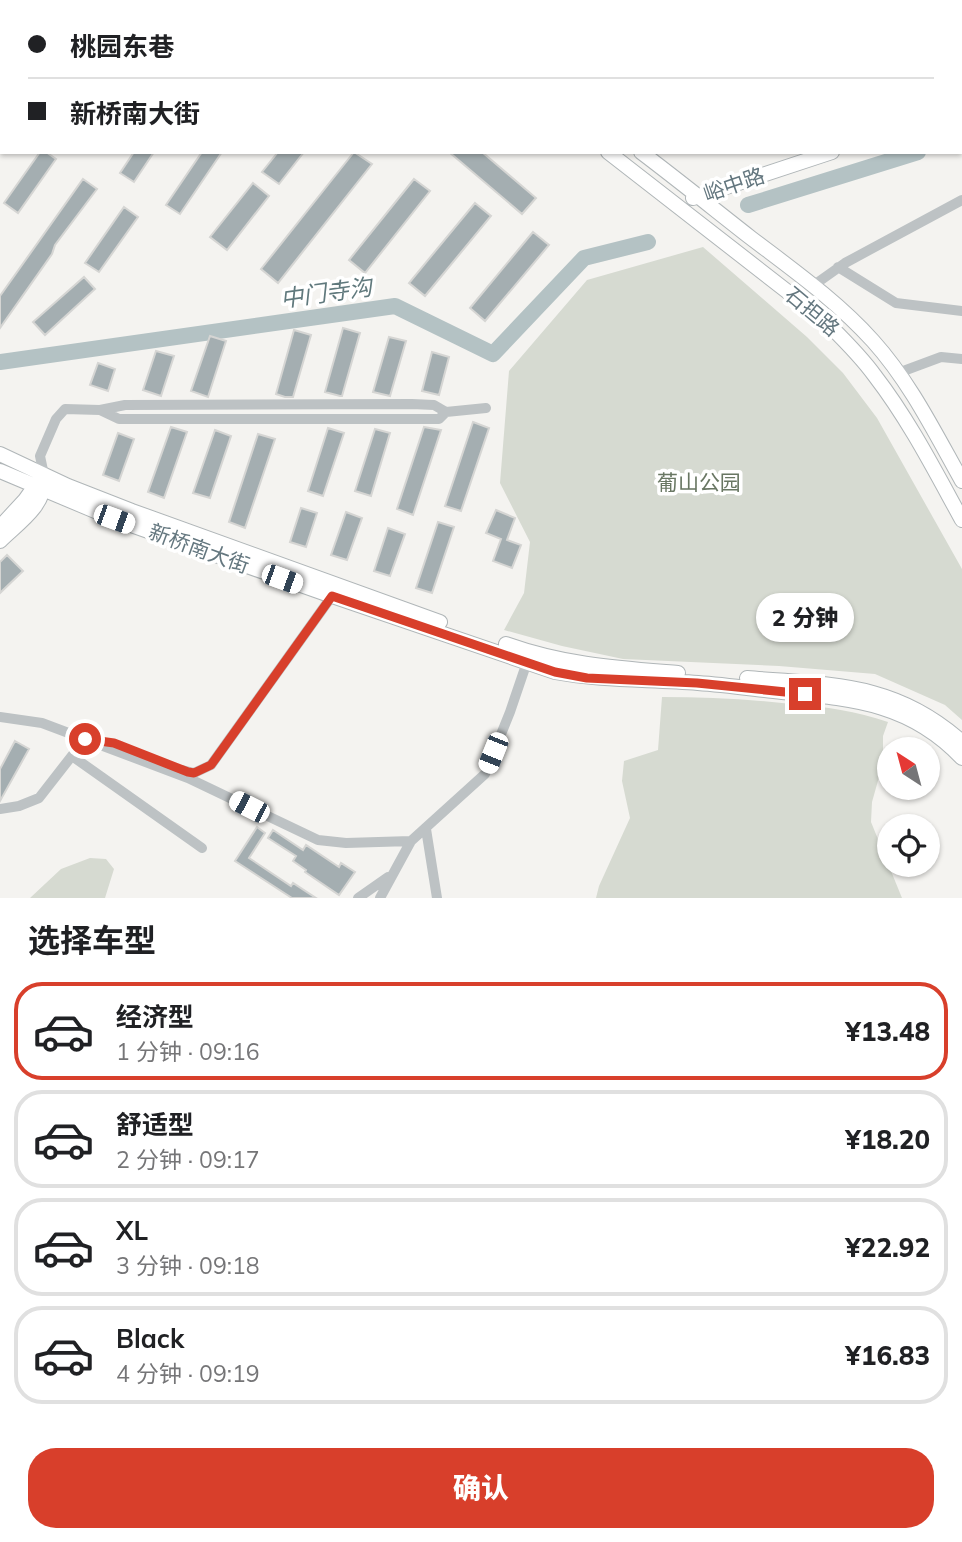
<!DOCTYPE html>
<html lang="zh">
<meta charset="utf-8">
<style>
:root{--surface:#fff;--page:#f2f2f2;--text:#202124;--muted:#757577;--line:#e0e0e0;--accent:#d83f2b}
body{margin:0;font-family:Mulish,"Noto Sans SC",sans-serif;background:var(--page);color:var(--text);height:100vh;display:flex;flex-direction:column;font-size:26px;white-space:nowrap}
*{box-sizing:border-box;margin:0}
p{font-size:23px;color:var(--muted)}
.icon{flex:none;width:38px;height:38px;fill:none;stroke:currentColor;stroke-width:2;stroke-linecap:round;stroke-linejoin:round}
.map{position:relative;height:898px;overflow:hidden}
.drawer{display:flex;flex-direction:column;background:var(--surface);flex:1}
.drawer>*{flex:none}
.top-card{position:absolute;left:0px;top:0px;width:962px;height:154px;box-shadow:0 2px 5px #0004;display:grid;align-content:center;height:154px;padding:0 28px;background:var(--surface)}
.needle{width:46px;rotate:324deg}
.controls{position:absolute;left:877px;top:737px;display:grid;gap:14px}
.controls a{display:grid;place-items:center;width:63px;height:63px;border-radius:50%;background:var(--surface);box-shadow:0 2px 5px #0004;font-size:35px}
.end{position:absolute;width:32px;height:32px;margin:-16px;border:9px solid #d83f2b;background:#fff;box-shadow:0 0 0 4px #fff}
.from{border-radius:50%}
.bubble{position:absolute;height:49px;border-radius:24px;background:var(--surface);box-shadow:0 2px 5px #0004;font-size:23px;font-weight:800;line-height:49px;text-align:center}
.car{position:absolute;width:21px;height:42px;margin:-21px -10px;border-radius:9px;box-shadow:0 0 5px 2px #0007;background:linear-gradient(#fff 24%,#345 0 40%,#fff 0 76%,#345 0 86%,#fff 0)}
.top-card b{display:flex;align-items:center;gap:24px;height:66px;font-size:26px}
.top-card b+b{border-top:2px solid var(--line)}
.top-card i{width:18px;height:18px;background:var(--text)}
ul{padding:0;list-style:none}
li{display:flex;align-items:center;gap:21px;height:98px;margin:0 14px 10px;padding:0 14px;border:4px solid var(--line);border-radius:28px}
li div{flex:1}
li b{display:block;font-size:26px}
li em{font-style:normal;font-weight:800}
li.current{border-color:var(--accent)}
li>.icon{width:63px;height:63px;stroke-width:1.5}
h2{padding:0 28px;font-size:32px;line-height:84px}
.cta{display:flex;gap:14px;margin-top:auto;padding:14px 28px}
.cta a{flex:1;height:80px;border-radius:28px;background:var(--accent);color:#fff;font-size:28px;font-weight:800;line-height:80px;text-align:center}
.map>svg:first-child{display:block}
</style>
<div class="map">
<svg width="962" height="898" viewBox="0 0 962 898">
<rect width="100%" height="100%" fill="#f4f3f0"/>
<path fill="#d6dad1" d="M703 247 807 337 843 373 877 418 962 569V720L945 705 875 674 779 666 623 659 562 646 504 630 524 593 530 542 500 483 509 371 587 280Z
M662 697C706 697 748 699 792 704 826 707 856 711 888 722L883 736V763L872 802 871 822 902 898H596L599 886 630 818 622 781 624 761 658 750Z
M90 858 106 859 114 869 105 898H30L61 869Z"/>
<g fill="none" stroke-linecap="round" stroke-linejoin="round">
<path stroke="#b4c2c4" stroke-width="16" d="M961 139 962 138
M748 205 918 152
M0 362 395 306 493 354 584 258 648 242"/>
</g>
<path fill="#a4aeb1" stroke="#d5d5d3" stroke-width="2" d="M40 152H46L56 159 18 213 4 203Z
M134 152H154L134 182 120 173Z
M202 152H222L180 214 166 205Z
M278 152H304L279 184 262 172Z
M354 152 372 164 278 283 261 269Z
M449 152H482L536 198 522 214Z
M83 179 97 189 55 245 52 254 0 328V296Z
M414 179 430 191 365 273 349 260Z
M253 183 269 196 227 250 210 237Z
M475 203 491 216 425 296 409 283Z
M124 207 138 217 99 272 85 263Z
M533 232 549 245 485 321 470 308Z
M84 277 95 289 45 335 33 322Z
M343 328 360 333 342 396H340L325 392Z
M294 330 311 335 293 397H285L276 394Z
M210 336 226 341 208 397 191 391Z
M389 337 406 341 390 396 373 392Z
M156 351 174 356 161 396 143 390Z
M432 352 449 357 439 395 422 391Z
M98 363 115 369 108 391 90 385Z
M473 422 489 428 461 511 445 506Z
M171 427 187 432 164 498 148 492Z
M424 427 441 430 413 515 397 509Z
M328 428 344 433 323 496 308 491Z
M375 429 390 433 371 496 355 491Z
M215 430 231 436 210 498 193 493Z
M118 433 134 439 119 481 103 475Z
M258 434 275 439 245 528 229 522Z
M301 508 317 513 306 547 290 542Z
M496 510 515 518 507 540 521 545 512 568 493 561 501 539 486 533Z
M346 512 362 518 347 560 331 555Z
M438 522 454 527 432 593 416 588Z
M388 528 405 534 390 576 374 571Z
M7 555 23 571 0 593V562Z
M15 741 29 749 0 801V769Z
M257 827 265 833 249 858 291 886 293 883 316 898H292L235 861Z
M273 830 303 850 306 845 339 867 341 863 355 872 339 895 305 872 306 870 293 861 296 856 268 838Z"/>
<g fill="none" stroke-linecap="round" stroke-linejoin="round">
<g stroke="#b0b6b8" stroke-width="16">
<path id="major" d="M423 0 425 2
M452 0 454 2
M961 110H962
M608 152 824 320C842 338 860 355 875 376 909 420 935 471 962 520
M641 152C678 180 714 209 751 238 793 270 837 301 873 341 910 382 935 433 962 481
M693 198 832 152
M0 454 68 486 132 511 440 622
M0 471 114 519 332 596 555 672C602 681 649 679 698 683 726 685 754 689 782 692 853 699 910 703 962 758
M0 527 25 500 40 479
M0 541C17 524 45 506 44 480
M506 644C565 665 617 668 678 673
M747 678C832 685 895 682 962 742"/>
</g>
<path stroke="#bdc2c4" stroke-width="10" d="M654 0 656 2
M0 2 2 0
M838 267 896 303 962 311
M814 285 845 263 962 200
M898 373 941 357 962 359
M100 410 119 419H439L446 412
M44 475 40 456 56 419 65 409 100 410 125 405 412 404 434 405 446 412 486 408
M0 717 42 723 188 778 318 840 346 843 411 841 485 774 510 712 527 662
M72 756 202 848
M182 770 194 773 211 765 332 596
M0 809 19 806 39 798 85 739 91 740
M426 829 437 898
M358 898 388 877
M380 898 411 841"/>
<use href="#major" stroke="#fff" stroke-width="14"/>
</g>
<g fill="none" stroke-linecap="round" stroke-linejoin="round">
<path stroke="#d83f2b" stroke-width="9" d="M85 739 114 743 188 772 194 773 211 765 332 596 555 672 587 678 697 683 805 694"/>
</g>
<g text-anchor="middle" stroke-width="7" stroke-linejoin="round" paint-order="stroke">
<g font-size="21" fill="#64777f" stroke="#fff">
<text transform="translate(734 185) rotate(-19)" y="7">峪中路</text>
<text transform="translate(812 312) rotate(40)" y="7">石担路</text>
<text transform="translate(199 549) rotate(20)" y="7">新桥南大街</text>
</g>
<g font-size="21" fill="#697763" stroke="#fff">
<text x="699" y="490">葡山公园</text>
</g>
<g font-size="23" font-style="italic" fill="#60797d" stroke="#fff">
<text transform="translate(326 293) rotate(-8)" y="8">中门寺沟</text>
</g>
</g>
</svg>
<div class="controls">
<a><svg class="needle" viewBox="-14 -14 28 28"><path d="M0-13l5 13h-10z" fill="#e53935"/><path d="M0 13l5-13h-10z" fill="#757577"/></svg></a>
<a><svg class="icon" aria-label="locate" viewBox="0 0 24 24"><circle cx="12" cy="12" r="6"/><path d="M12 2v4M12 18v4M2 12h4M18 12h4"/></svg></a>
</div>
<i class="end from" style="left:85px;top:739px"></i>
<i class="end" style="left:805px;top:694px"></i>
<div class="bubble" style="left:756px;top:593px;width:98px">2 分钟</div>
<i class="car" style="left:114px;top:519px;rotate:110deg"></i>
<i class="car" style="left:282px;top:579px;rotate:110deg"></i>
<i class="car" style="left:493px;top:753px;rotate:202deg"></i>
<i class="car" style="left:249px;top:807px;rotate:297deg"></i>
<div class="top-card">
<b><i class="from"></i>桃园东巷</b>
<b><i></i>新桥南大街</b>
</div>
</div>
<section class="drawer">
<h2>选择车型</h2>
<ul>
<li class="current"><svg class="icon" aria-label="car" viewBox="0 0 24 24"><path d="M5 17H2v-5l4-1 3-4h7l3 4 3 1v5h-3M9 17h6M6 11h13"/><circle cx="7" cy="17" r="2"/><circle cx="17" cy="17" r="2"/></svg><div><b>经济型</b><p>1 分钟 · 09:16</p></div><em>¥13.48</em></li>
<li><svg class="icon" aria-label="car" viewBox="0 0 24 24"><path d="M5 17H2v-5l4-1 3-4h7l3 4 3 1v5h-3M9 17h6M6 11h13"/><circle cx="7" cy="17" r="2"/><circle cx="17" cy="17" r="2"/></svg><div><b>舒适型</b><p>2 分钟 · 09:17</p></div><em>¥18.20</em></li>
<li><svg class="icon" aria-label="car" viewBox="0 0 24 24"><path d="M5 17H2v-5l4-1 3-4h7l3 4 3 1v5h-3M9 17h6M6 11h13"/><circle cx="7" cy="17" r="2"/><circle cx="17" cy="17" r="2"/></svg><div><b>XL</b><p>3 分钟 · 09:18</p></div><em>¥22.92</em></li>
<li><svg class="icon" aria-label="car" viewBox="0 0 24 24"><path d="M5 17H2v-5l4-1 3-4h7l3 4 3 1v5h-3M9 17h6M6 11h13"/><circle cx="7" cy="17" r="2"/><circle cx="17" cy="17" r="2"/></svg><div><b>Black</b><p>4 分钟 · 09:19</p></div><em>¥16.83</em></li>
</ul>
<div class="cta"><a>确认</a></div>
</section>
